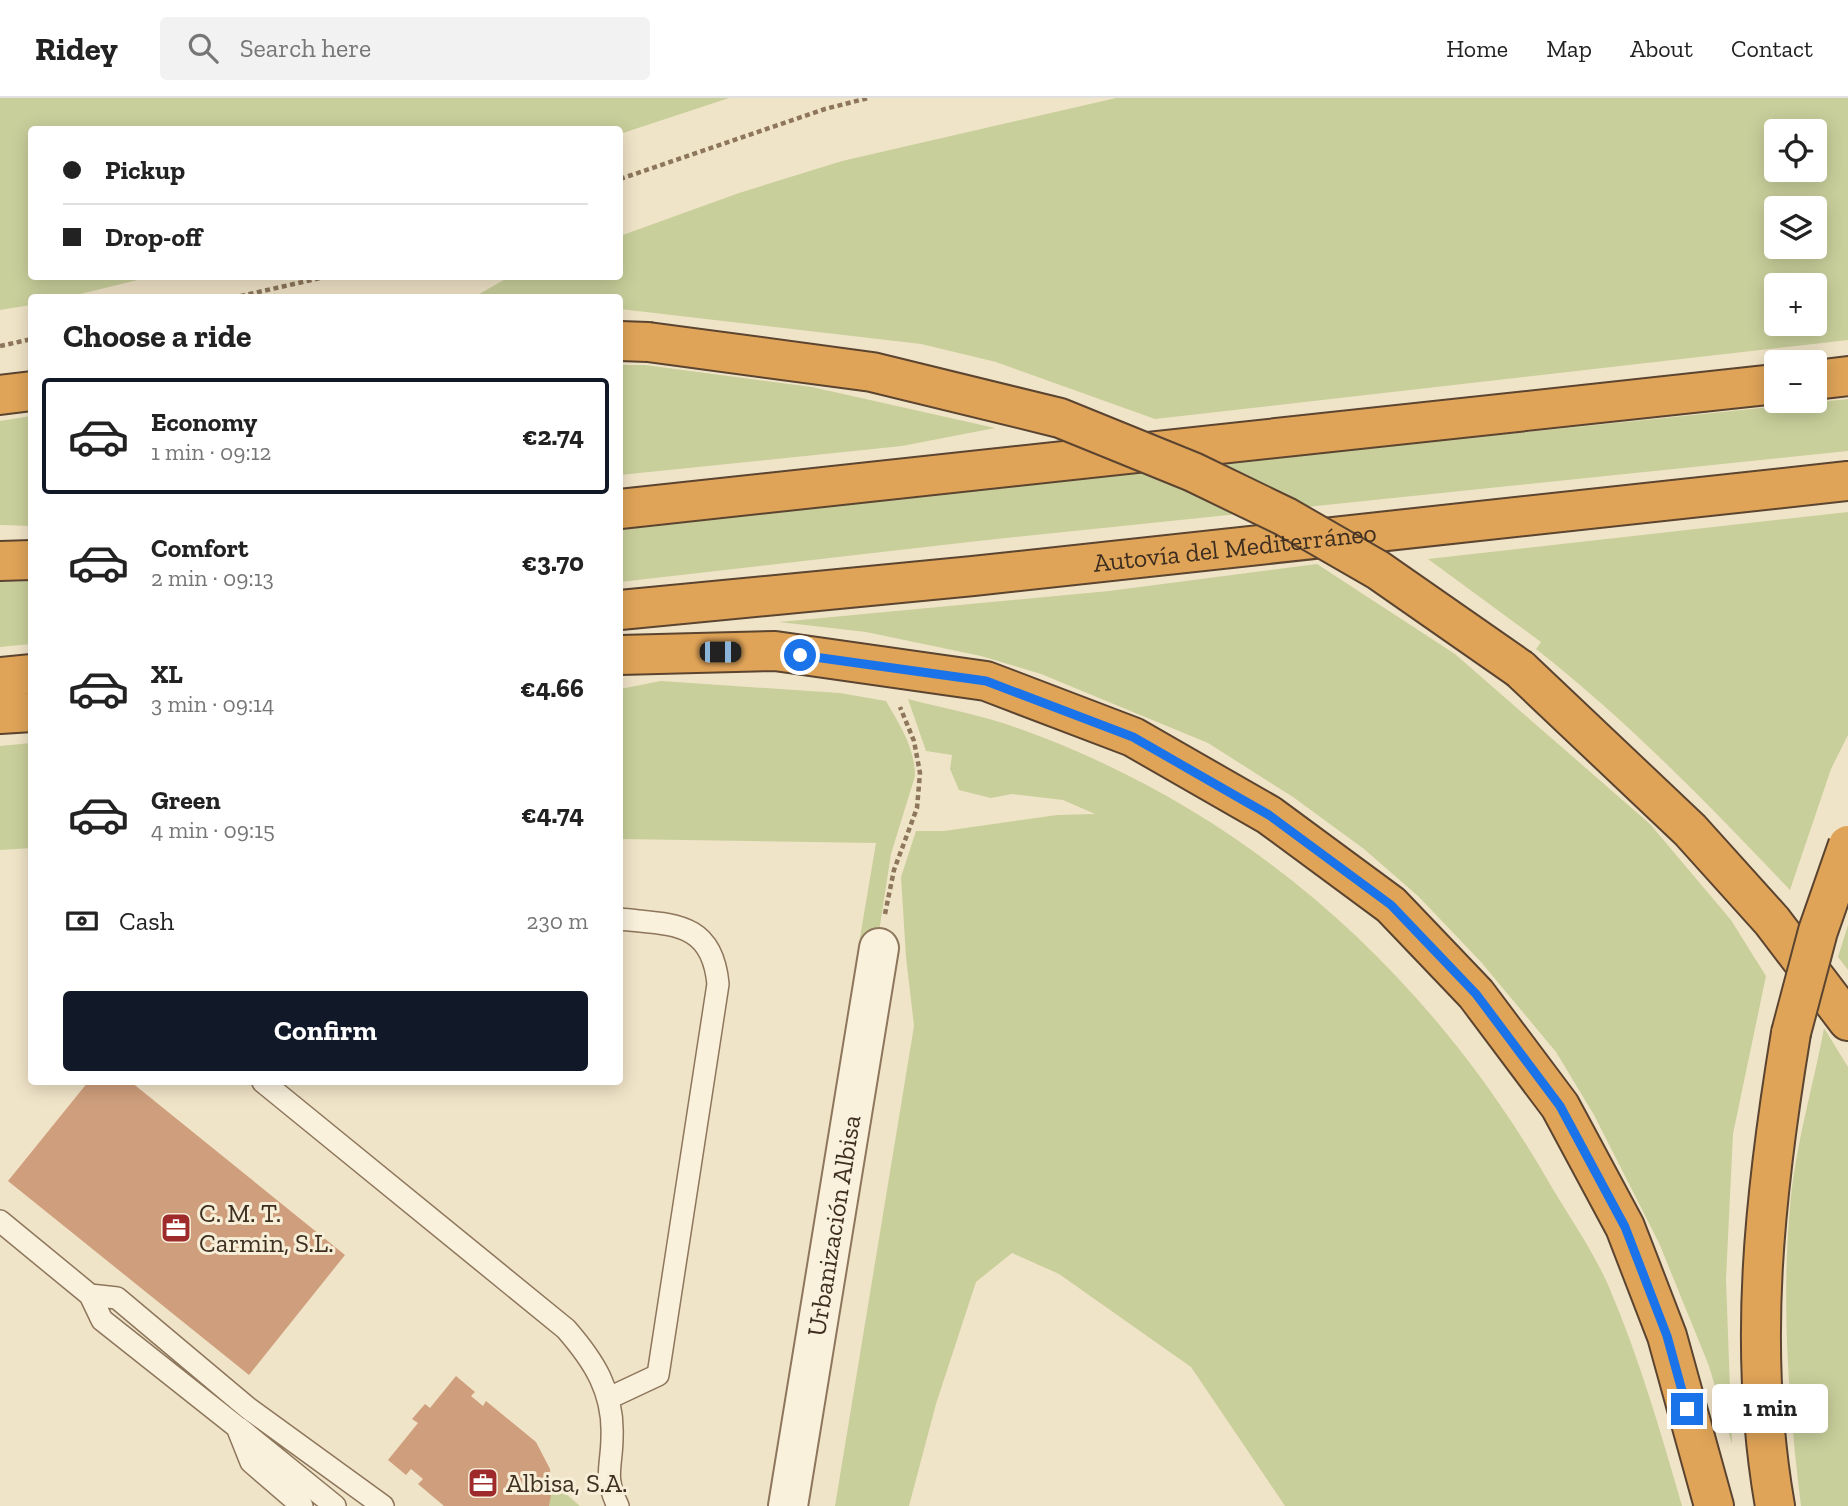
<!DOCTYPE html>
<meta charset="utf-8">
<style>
:root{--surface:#fff;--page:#f2f2f2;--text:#222;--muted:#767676;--line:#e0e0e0;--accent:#111827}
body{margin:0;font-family:"Zilla Slab",serif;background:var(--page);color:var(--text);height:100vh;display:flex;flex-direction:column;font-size:26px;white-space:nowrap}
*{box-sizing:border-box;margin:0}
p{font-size:23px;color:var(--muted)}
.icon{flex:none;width:38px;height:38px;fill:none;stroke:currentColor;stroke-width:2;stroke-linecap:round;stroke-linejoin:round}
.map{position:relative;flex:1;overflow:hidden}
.details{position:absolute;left:28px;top:196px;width:595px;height:791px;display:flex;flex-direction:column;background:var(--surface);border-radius:7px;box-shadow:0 4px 18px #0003}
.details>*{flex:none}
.guide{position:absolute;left:28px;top:28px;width:595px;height:154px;border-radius:7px;box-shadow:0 4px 18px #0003;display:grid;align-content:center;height:154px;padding:0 35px;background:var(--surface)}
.fabs{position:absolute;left:1764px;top:21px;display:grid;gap:14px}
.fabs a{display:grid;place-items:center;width:63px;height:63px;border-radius:7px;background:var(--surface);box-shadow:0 4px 18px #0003;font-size:35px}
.end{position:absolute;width:32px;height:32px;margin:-16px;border:9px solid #1a73e8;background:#fff;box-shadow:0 0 0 4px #fff}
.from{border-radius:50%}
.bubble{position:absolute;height:49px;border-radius:7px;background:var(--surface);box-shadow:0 4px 18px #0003;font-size:23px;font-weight:700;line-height:49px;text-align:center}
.car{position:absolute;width:21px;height:42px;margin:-21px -10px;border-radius:9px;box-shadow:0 0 5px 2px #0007;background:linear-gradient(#222 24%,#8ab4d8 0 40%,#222 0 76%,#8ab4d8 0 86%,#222 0)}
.guide b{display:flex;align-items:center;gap:24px;height:66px;font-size:26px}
.guide b+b{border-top:2px solid var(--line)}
.guide i{width:18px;height:18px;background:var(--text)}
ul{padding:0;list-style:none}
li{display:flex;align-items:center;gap:21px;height:116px;margin:0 14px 10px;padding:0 21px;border:4px solid transparent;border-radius:7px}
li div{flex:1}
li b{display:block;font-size:26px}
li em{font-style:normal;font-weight:700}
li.on{border-color:var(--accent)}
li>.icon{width:63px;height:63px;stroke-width:1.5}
h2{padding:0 35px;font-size:32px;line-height:84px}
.pay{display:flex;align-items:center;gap:18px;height:77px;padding:0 35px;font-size:26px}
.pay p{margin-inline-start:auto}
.action{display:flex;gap:14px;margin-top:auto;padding:14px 35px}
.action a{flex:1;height:80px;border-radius:7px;background:var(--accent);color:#fff;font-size:28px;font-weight:700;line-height:80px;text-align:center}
header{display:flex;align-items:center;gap:42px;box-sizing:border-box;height:98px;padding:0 35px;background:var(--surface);border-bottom:2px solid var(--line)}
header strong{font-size:33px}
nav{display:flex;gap:38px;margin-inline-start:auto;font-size:24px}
.search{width:490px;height:63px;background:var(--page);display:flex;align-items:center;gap:18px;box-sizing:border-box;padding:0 24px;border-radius:7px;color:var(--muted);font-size:26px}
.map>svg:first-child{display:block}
</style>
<header>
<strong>Ridey</strong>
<div class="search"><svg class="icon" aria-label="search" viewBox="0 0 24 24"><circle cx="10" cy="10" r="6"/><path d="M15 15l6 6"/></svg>Search here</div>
<nav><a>Home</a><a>Map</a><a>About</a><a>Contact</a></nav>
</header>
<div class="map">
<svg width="1848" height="1408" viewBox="0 0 1848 1408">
<rect width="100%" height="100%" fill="#f0e4c8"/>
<path fill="#c9cf9b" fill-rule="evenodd" d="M0 0H729L620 36V32H32V178L150 179 68 199 32 200 31 207 0 212Z
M1116 0H1848V242L1155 321 996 264 921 246 620 211V200L474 199 509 179 620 178V138L739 95 842 63ZM1776 33H1815V72H1776ZM1776 110H1815V149H1776ZM1776 187H1815V226H1776Z
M620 267H645L812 289 995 330 902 348 620 377Z
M1848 301V353L978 443 620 484V432C1028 382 1438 344 1848 301Z
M31 318V428L0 427V323Z
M1848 414V637L1831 671 1790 792C1709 707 1628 623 1536 551L1541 544 1428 461Z
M1317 466 1455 556 1650 726 1731 822 1766 878 1733 1036 1726 1181 1732 1346 1709 1268 1659 1145 1594 1017 1556 954 1481 864 1418 798 1364 751 1293 699 1208 645 1041 576 981 558 866 534 779 524 1109 493Z
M31 483V546L0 549V484Z
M661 583 840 595 886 603C900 627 915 650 915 678L891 756 875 860 865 870 857 857 876 745 620 741V591Z
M908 601C946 611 986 618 1023 632 1249 714 1427 874 1547 1081 1567 1116 1593 1152 1609 1189 1639 1259 1661 1335 1682 1408H1285L1191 1269 1059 1176 1012 1155 976 1184 936 1306 909 1408H835L914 928 906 859 901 779 916 733H944L1057 717 1095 716 1063 702 1012 696 991 700 959 692 950 671 952 657 926 653Z
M31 645V750L0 752V648Z
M1848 827V872L1838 859Z
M1824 930 1848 969V1408H1801C1789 1309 1781 1209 1790 1109 1795 1048 1813 990 1824 930Z
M551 1383 580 1408H549Z"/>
<path fill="#cf9f7d" d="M88 984H131L345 1157 249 1277 8 1083Z
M456 1278 475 1294 471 1298 483 1308 486 1303 536 1344 550 1371 552 1392 549 1408H444L418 1386 423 1381 411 1371 406 1377 388 1362 418 1325 412 1321 425 1306 430 1310Z"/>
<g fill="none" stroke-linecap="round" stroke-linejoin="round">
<g stroke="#8d765c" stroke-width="24">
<path id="service" d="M263 984 566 1231C594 1263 614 1294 612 1339 612 1369 603 1377 618 1408
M0 1123 90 1197 102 1222 237 1329 251 1364 302 1408
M90 1197 117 1200 248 1310 383 1408
M609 1300 658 1277 718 886C712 822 671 827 620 821
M239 1330 335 1408"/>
</g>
<g stroke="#8d765c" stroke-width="42">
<g id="minor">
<path id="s1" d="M788 1408 879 850"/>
</g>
</g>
<g stroke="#5b4430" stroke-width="42">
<g id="motorway">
<path d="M620 243 648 244"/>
<path d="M1815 282 1848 278"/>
<path d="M0 297 32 293"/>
<path d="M620 411 1776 286"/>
<path d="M0 463 32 462"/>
<path id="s2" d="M620 512 973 478 1848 383"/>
<path d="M620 557 775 553 986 583 1133 639 1269 717 1391 807 1476 896 1560 1008 1625 1129 1667 1238 1714 1408"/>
<path d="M1520 571 1690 732 1772 823 1848 923"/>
<path d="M0 579 32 576"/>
<path d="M0 616 32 614"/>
<path d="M1775 1408C1747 1249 1765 1093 1791 935"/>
</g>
</g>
<path stroke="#8d765c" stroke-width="4.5" stroke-dasharray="5 3.5" stroke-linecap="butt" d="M620 81 825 11 868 0
M232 200 329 178
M0 248 32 241
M885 816 894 772 917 710 920 675 914 643 900 609"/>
<use href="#service" stroke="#faf1dc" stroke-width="21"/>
<use href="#minor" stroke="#faf1dc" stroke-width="38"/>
<use href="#motorway" stroke="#e0a458" stroke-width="38"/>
<g stroke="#5b4430" stroke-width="42" stroke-linecap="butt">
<path id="motorway-bridge" d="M648 244 872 274 1060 320 1193 374 1286 419 1378 472 1520 571
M1791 935 1818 833 1848 747"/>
</g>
<use href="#motorway-bridge" stroke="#e0a458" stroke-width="38"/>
</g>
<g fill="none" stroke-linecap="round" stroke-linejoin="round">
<path stroke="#1a73e8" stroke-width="9" d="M800 557 986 583 1133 639 1269 717 1391 807 1476 896 1560 1008 1625 1129 1667 1238 1687 1311"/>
</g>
<defs>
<g id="office-square" transform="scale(1.575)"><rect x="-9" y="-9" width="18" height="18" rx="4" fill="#9e2a2b" stroke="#f7eed8"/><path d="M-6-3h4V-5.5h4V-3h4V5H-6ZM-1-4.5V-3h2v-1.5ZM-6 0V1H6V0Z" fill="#fff"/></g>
</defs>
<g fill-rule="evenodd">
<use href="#office-square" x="176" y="1130"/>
<use href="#office-square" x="483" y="1385"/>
</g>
<g text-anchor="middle" stroke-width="6" stroke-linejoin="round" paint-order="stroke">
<g font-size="26" fill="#3d2e20" stroke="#f7eed8">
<text dy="9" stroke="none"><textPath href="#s2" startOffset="618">Autovía del Mediterráneo</textPath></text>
<text dy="9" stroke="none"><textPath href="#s1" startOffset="284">Urbanización Albisa</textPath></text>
</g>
<g font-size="26" fill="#3d2e20" stroke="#f7eed8" text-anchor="start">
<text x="199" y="1124">C. M. T.<tspan x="199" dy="30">Carmin, S.L.</tspan></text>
<text x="506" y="1394">Albisa, S.A.</text>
</g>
</g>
</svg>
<div class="fabs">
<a><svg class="icon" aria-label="locate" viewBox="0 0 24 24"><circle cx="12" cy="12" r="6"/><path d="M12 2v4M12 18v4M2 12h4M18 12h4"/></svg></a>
<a><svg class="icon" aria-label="layers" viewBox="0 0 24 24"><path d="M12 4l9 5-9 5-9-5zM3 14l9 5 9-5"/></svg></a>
<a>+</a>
<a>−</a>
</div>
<i class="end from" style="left:800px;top:557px"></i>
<i class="end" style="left:1687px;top:1311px"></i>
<div class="bubble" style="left:1712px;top:1286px;width:116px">1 min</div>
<i class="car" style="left:720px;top:554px;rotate:90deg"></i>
<div class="guide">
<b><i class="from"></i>Pickup</b>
<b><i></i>Drop-off</b>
</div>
<section class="details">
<h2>Choose a ride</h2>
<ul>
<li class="on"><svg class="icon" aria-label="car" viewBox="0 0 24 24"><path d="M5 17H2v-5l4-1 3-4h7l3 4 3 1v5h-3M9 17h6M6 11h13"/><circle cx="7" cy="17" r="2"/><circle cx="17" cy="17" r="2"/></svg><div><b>Economy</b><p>1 min · 09:12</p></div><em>€2.74</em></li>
<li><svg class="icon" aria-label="car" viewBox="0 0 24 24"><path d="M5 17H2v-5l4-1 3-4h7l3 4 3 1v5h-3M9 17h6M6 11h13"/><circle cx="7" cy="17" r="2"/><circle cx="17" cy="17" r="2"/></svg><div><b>Comfort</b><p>2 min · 09:13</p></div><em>€3.70</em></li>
<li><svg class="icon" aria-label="car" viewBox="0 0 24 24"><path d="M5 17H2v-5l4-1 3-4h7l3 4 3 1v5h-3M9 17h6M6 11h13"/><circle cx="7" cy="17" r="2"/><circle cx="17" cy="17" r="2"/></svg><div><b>XL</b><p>3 min · 09:14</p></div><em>€4.66</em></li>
<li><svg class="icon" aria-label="car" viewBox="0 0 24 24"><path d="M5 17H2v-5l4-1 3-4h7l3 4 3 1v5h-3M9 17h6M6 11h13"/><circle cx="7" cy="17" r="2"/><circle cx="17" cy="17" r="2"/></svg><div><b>Green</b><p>4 min · 09:15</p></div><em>€4.74</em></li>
</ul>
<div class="pay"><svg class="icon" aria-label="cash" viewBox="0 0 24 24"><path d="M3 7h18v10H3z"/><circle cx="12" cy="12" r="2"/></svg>Cash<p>230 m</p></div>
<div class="action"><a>Confirm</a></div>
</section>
</div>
